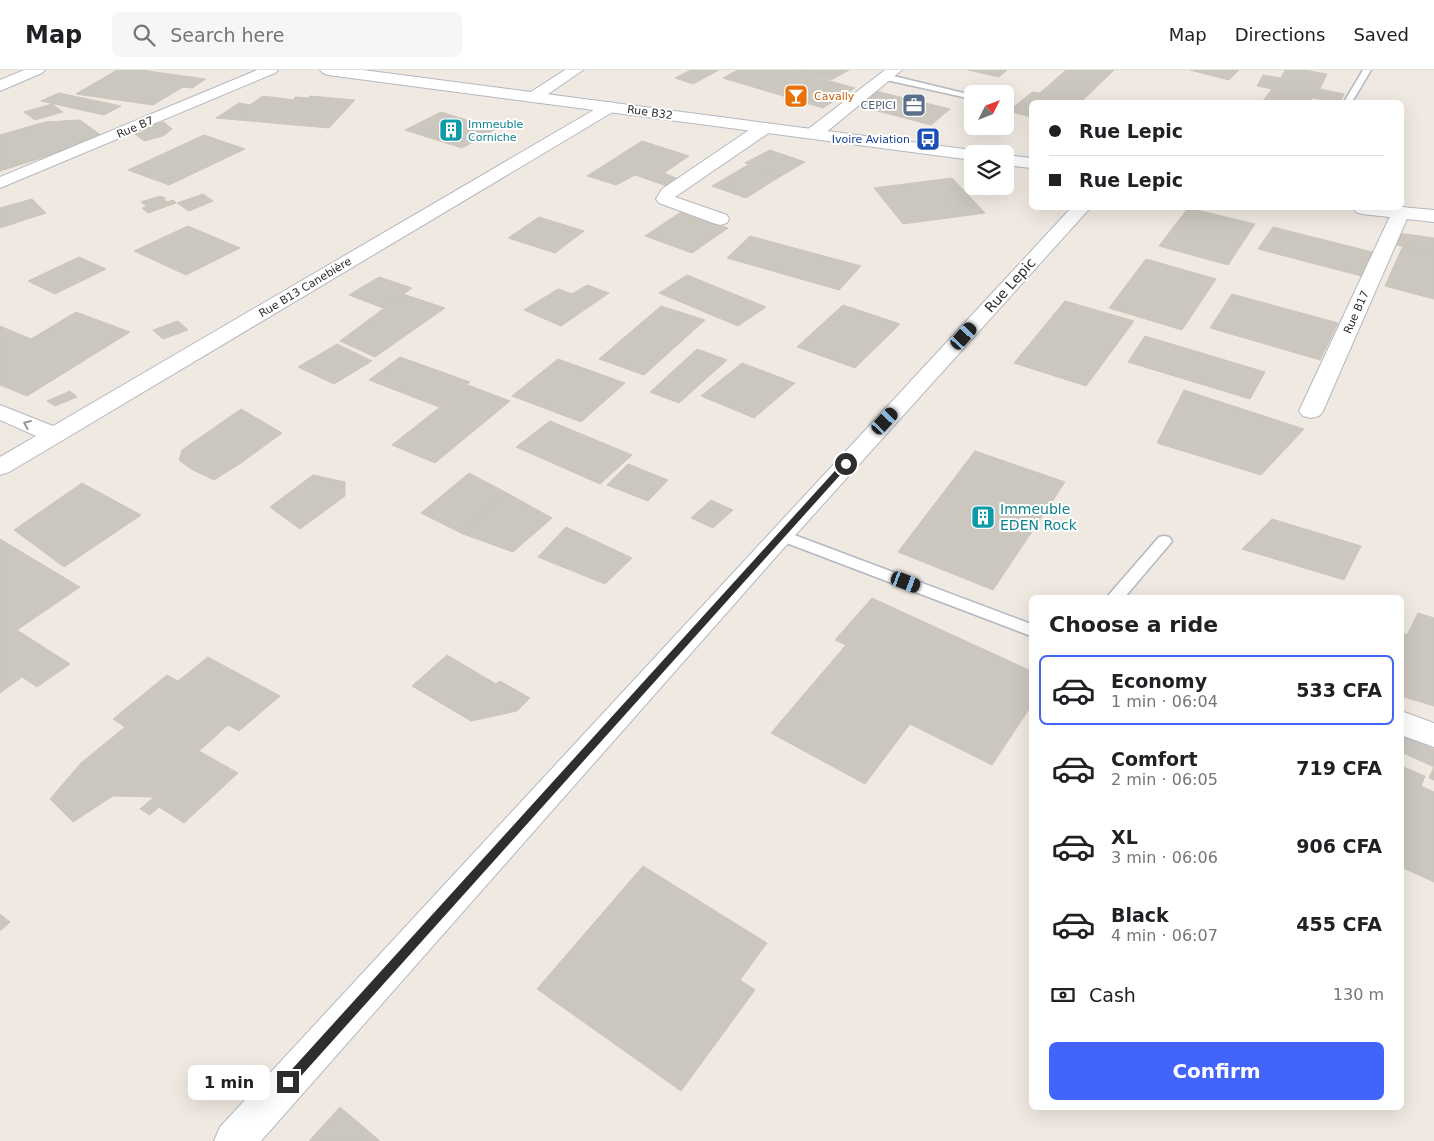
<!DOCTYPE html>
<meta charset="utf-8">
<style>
:root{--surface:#fff;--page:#f6f6f6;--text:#202124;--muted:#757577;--line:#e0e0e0;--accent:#4264fb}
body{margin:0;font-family:"DejaVu Sans",sans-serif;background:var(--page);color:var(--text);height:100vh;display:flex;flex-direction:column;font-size:19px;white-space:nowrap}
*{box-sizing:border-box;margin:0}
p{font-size:16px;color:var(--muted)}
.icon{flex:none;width:28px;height:28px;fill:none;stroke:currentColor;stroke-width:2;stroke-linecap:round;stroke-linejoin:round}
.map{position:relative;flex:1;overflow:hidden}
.details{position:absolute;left:1029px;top:525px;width:375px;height:515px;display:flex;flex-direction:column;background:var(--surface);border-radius:8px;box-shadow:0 5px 20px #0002}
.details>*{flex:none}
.banner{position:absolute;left:1029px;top:30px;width:375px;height:110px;border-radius:8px;box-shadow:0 5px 20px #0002;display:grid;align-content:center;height:110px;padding:0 20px;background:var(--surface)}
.needle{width:32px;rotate:48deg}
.tools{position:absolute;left:964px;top:15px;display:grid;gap:10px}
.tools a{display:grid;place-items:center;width:50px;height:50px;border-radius:8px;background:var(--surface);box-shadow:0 5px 20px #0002;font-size:25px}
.end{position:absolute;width:22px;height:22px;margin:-11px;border:6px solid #2e2e2e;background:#fff;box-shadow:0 0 0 2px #fff}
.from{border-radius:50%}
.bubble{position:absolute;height:35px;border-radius:8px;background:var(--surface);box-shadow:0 5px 20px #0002;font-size:16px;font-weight:600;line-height:35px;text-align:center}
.car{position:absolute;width:15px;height:30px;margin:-15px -8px;border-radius:6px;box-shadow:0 0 4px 1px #0007;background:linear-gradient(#222 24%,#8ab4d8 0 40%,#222 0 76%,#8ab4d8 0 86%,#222 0)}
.banner b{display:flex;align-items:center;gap:18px;height:48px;font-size:19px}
.banner b+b{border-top:1px solid var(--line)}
.banner i{width:12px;height:12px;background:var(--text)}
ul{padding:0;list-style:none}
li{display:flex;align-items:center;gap:15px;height:70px;margin:0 10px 8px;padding:0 10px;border:2px solid transparent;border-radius:8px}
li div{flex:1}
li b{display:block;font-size:19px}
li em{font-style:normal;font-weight:600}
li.active{border-color:var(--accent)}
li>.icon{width:45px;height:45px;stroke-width:1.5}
h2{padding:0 20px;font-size:22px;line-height:60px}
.pay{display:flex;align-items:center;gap:12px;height:55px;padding:0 20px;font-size:19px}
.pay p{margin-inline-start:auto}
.primary-button{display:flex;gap:10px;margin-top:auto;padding:10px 20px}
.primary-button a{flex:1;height:58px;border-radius:8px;background:var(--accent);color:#fff;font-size:20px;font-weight:600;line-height:58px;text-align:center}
header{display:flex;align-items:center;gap:30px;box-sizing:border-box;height:70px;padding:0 25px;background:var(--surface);border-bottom:1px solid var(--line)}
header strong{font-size:24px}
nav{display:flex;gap:28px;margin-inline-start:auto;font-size:18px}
.search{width:350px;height:45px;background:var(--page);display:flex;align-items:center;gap:12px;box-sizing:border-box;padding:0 18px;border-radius:8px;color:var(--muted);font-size:19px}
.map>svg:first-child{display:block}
</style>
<header>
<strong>Map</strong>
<div class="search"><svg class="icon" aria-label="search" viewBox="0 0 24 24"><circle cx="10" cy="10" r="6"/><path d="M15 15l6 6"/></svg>Search here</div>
<nav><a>Map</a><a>Directions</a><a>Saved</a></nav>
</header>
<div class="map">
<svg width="1434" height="1071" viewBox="0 0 1434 1071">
<rect width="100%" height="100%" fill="#efe9e1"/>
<path fill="#cbc7bf" stroke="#cbc5ba" d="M117 0H141L206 9 192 18 183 17 153 35 76 24Z
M691 0H719L693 14 675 8Z
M738 0H790L855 18 823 38 723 8Z
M793 0H849L831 10Z
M968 0H1007L999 7Z
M1066 0H1114L1081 32H1084H1031V47L1009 41 1032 22 1040 23Z
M1190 0H1239L1229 10Z
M1285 0H1304L1327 4 1320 19 1344 24 1340 32 1312 28 1310 32H1262L1272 19 1257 16 1263 5 1281 8Z
M875 21 950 39 931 55 855 35Z
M59 23 121 36 104 45 41 31Z
M263 26 294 30 295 27 308 28 310 26 355 30 329 58 216 48 239 33 250 35Z
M52 34 63 42 35 50 24 42Z
M441 42 496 59 462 78 405 60Z
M80 50 105 68 0 101V65L45 52Z
M164 52 172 59 163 66 144 71 135 64 143 62 140 59Z
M204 65 245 79 169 115 128 100Z
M642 71 689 86 664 103 678 109 667 116 635 105 616 115 587 106Z
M770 80 805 92 781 106 745 93Z
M748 95 781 106 746 128 712 116Z
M952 108 985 143 903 154 874 118Z
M203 124 213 131 189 141 177 133Z
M160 126 166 128H163L167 132 173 130 176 133 148 143 142 138 147 137 141 132Z
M32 129 46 143 0 158V138Z
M1188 138 1255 154 1228 195 1159 176Z
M681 142 728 158 692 183 645 166Z
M539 147 584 161 555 183 508 168Z
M188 156 240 178 186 205 134 181Z
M1273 157 1376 183 1365 207 1258 179Z
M1398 163 1434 168V184L1393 174Z
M750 166 861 196 839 220 727 188Z
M1403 176 1434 184V229L1385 216Z
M79 187 106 199 55 224 28 211Z
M1146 189 1216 209 1182 260 1109 238Z
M687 205 766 237 738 256 659 223Z
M379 207 412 218 383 238 349 225Z
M587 215 609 223 561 256 524 240 558 219 572 224Z
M403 224 445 238 375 287 340 271Z
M1232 224 1338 253 1320 290 1210 258Z
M1065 231 1134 251 1086 316 1014 293Z
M843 235 900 254 855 298 797 277Z
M661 236 705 250 644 305 599 289Z
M76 242 130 262 27 326 0 315V256L31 269Z
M178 251 188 260 163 269 153 260Z
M1145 266 1265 302 1250 329 1128 292Z
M337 274 372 291 334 314 298 297Z
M697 279 727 290 679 333 650 322Z
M400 287 470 312 439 337 369 310Z
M558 289 625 313 581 352 512 326Z
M742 293 795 313 754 348 701 326Z
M468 315 510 331 435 393 392 375Z
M1184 320 1304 359 1261 405 1157 373Z
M70 321 77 327 55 336 47 331Z
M241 339 282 363 241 393 214 410 191 399 179 390 182 380Z
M550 351 632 385 600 414 516 377Z
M975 381 1065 412 993 520 898 482Z
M628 394 668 410 648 431 607 415Z
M469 403 507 423 463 464 421 443Z
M313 405 345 412V426L300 459 270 437Z
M82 413 141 445 64 497 14 460Z
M507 423 552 448 513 482 463 464Z
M711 430 733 440 713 458 691 448Z
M1272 449 1361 476 1344 510 1242 479Z
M566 457 632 488 605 514 538 487Z
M0 469 80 517 17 560 70 594 37 617 22 607 0 623Z
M872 528 1031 601V636L992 695 910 654 865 714 771 663 846 575 835 570Z
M1418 543 1434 548V636L1401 626V562L1407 565Z
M447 585 496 614 500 611 530 628 517 641 471 651 412 616Z
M208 587 280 626 239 661 228 655 199 681 238 703 184 753 159 737 150 745 140 739 154 727 113 726 73 752 50 729 81 693 125 657 113 649 167 605 178 611Z
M1401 665 1434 679V710L1429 708 1434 697 1401 682Z
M1401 696 1425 706 1421 716 1434 722V812L1401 797Z
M643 796 767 873 740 910 755 920 681 1021 537 919Z
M0 844 10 852 0 861Z
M340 1037 380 1071H309Z"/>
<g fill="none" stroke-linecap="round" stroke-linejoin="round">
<g stroke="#b4b7c1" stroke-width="3">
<path id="service" d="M1363 0H1371L1352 32H1344Z
M885 4 972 25V29L882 9 880 7Z
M781 460 1031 554V566L776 469 773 465 776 461Z
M1164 466 1169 467 1172 471 1169 475 1124 528H1106L1159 467Z"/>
</g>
<g stroke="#b4b7c1" stroke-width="2">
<path id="minor" d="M24 0H45L42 3 0 21V10Z
M257 0H278L275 3 0 118V107Z
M565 0H583L538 31H526L524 28 526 25Z
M885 0H902L819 68H807L805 64 807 60Z
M610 32 616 34 618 37 616 40 63 370 9 402 0 405V387L36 366 0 350V335L53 356 604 34Z
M764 53 770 54 772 58 770 62 675 127 727 145 729 149 727 153 720 155 713 153 659 133 656 129 662 119 758 54Z
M1401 137 1408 138 1410 142 1323 341 1319 346 1311 348 1303 346 1299 341 1392 142 1394 138Z
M1071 138H1090L790 471 261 1071H214L220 1057Z
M1401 641 1434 653V677L1401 665Z"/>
</g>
<g stroke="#b4b7c1" stroke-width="2">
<path id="tertiary" d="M320 0H363L972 80 980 84H972V90L328 5 323 3Z
M1005 85 1031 88V98L1005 95Z
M1401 137 1434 140V152L1362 144 1356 142 1353 138Z"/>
</g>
<use href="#service" fill="#fff" fill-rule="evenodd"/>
<use href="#minor" fill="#fff" fill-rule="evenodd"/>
<use href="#tertiary" fill="#fff" fill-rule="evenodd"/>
</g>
<defs><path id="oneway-chevron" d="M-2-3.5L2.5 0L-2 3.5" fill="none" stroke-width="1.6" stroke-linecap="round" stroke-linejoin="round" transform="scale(1.25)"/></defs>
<use stroke="#969696" href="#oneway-chevron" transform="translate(27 354) rotate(-157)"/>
<path fill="#2e2e2e" d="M843 392 850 394 292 1016 288 1017 284 1016 282 1012 284 1008Z"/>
<defs>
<g id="bar-square" transform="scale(1.25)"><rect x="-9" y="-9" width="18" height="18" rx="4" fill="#e8710a" stroke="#fff"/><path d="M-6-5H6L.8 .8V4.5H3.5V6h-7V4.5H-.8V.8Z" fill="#fff"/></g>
<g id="office-square" transform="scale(1.25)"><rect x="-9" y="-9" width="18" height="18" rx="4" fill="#5c6f8a" stroke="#fff"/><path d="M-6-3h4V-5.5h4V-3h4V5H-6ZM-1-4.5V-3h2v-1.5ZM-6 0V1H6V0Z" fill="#fff"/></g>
<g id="building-square" transform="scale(1.25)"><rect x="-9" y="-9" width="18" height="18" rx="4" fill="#0f9aa8" stroke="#fff"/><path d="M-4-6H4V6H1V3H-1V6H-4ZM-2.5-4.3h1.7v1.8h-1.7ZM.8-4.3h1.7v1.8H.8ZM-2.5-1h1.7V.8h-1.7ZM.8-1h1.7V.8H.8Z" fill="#fff"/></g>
<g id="bus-square" transform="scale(1.25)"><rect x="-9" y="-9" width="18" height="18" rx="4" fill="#1a4fb4" stroke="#fff"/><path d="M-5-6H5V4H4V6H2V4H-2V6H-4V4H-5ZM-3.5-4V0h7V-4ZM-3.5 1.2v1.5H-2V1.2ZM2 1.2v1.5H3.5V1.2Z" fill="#fff"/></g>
</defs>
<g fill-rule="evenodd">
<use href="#bar-square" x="796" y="26"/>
<use href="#office-square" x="914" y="35"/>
<use href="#building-square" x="451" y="60"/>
<use href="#bus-square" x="928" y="69"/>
<use href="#building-square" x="983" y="447"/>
</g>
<g text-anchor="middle" stroke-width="4" stroke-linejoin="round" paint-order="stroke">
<g font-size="11" fill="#c56008" stroke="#fff" text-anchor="start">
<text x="814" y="30">Cavally</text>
</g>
<g font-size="11" fill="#4e5e75" stroke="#fff" text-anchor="end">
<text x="896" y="39">CEPICI</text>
</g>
<g font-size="11" fill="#2e2e2e" stroke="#fff">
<text transform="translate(650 42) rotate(8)" y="4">Rue B32</text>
<text transform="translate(135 57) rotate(-23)" y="4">Rue B7</text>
<text transform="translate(305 217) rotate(-31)" y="4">Rue B13 Canebière</text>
<text transform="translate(1356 242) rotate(-66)" y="4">Rue B17</text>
</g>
<g font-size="11" fill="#0d838f" stroke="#fff" text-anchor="start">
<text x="468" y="58">Immeuble<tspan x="468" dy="13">Corniche</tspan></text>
</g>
<g font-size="11" fill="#164399" stroke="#fff" text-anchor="end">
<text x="910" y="73">Ivoire Aviation</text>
</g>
<g font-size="14" fill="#2e2e2e" stroke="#fff">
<text transform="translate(1010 215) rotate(-48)" y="5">Rue Lepic</text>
</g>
<g font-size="14" fill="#0d838f" stroke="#fff" text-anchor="start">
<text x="1000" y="444">Immeuble<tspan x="1000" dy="16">EDEN Rock</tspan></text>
</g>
</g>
</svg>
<div class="tools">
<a><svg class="needle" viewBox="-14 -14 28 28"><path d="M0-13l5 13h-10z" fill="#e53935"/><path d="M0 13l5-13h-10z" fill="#757577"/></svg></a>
<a><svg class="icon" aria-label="layers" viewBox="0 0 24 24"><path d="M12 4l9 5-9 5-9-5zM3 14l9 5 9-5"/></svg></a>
</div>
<i class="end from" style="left:846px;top:394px"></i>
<i class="end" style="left:288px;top:1012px"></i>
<div class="bubble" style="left:188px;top:995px;width:82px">1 min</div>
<i class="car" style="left:964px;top:266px;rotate:42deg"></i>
<i class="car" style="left:885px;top:351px;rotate:43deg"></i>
<i class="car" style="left:906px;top:512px;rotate:111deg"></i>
<div class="banner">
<b><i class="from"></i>Rue Lepic</b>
<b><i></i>Rue Lepic</b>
</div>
<section class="details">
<h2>Choose a ride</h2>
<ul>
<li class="active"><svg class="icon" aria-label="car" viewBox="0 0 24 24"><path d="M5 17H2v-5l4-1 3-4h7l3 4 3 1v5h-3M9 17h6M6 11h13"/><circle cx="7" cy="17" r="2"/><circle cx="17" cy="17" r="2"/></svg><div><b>Economy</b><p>1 min · 06:04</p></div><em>533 CFA</em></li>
<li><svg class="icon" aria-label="car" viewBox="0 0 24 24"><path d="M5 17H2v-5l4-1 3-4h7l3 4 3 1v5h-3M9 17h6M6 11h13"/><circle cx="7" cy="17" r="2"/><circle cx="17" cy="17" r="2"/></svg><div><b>Comfort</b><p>2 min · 06:05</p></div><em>719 CFA</em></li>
<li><svg class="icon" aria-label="car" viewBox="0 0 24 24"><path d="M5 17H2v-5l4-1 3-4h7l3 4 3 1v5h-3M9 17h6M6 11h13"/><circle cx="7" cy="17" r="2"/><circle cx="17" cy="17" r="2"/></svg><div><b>XL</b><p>3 min · 06:06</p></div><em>906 CFA</em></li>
<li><svg class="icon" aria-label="car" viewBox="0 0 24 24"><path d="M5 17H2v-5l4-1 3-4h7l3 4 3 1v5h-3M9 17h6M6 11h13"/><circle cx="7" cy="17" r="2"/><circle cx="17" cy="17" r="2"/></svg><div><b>Black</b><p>4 min · 06:07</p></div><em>455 CFA</em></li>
</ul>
<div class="pay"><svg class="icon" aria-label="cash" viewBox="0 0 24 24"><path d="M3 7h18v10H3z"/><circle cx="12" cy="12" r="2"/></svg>Cash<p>130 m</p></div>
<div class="primary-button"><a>Confirm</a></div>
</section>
</div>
